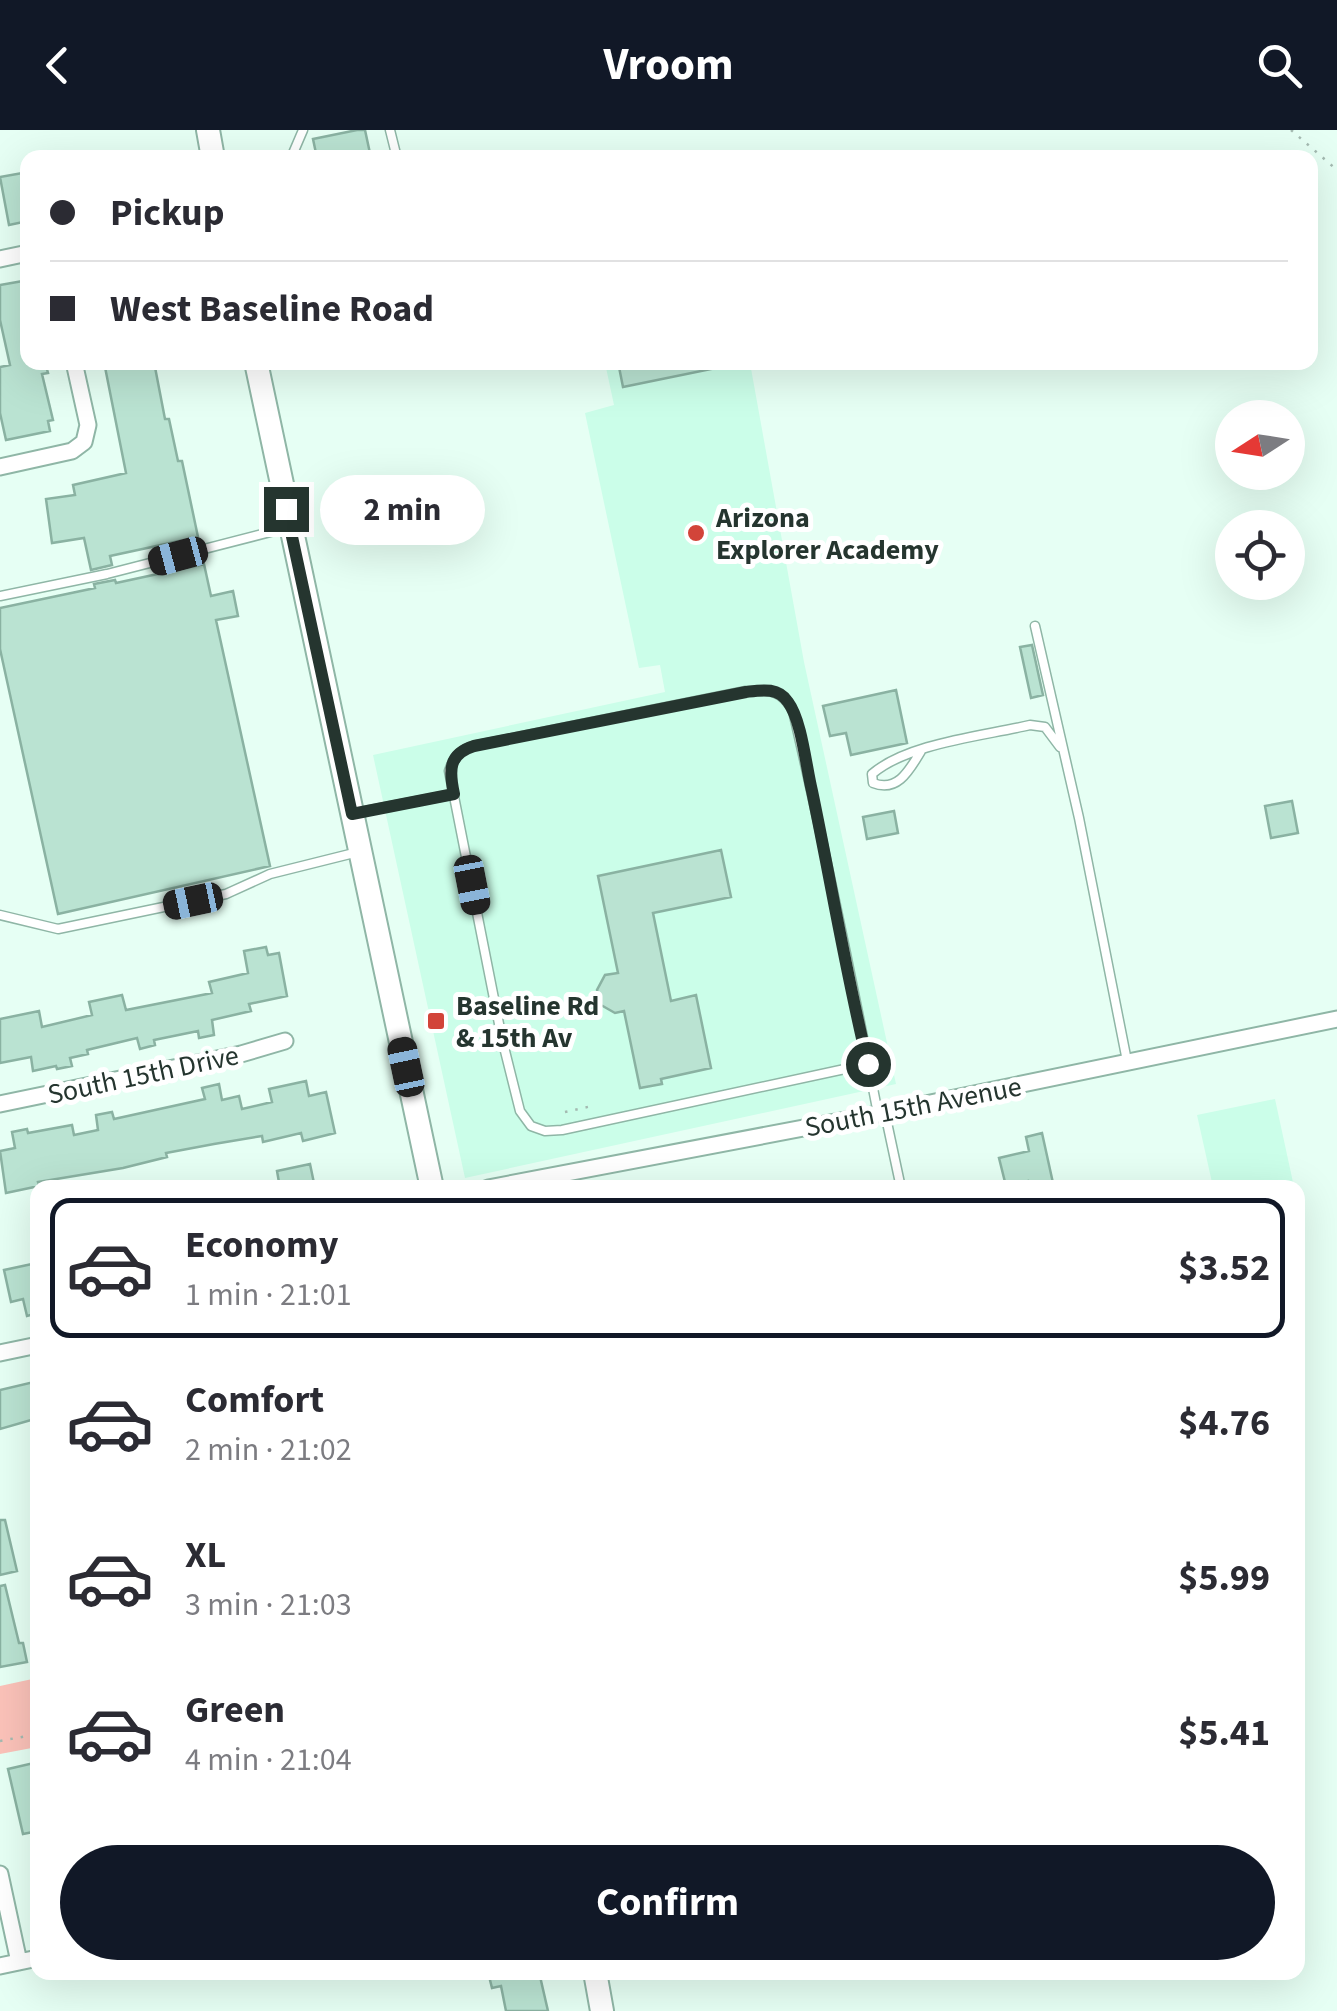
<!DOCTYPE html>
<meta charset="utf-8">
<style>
:root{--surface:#fff;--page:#f7f7f7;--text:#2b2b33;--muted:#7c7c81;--line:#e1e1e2;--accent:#111827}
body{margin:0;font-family:"Source Sans 3",sans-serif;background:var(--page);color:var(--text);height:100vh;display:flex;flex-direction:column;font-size:38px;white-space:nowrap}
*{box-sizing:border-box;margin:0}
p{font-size:32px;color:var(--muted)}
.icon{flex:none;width:55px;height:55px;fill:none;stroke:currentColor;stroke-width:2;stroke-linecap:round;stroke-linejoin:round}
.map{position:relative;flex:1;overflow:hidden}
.sheet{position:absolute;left:30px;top:1050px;width:1275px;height:800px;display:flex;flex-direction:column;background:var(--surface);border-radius:20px;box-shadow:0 10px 40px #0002}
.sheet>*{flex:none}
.banner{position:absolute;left:20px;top:20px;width:1298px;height:220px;border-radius:20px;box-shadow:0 10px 40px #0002;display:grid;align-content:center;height:220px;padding:0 30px;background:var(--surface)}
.needle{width:65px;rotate:258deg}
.buttons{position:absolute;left:1215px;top:270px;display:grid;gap:20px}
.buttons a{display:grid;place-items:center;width:90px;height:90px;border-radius:50%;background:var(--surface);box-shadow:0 10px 40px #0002;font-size:50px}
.end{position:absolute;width:45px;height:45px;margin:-22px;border:12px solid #25352f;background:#fff;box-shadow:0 0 0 5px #fff}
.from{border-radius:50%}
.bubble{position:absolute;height:70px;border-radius:35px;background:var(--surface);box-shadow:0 10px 40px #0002;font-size:32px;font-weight:700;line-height:70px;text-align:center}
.car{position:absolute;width:30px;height:60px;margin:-30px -15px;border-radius:12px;box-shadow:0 0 8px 2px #0007;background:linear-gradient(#222 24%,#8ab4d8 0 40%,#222 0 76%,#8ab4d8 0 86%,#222 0)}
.banner b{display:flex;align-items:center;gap:35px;height:95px;font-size:38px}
.banner b+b{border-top:2px solid var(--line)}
.banner i{width:25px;height:25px;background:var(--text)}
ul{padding:18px 0 0;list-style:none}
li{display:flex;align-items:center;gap:30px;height:140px;margin:0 20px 15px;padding:0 10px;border:5px solid transparent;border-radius:20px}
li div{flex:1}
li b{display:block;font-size:38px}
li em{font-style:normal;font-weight:700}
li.on{border-color:var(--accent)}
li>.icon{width:90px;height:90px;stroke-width:1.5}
.cta{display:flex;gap:20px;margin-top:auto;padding:20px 30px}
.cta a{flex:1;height:115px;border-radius:60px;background:var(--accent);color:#fff;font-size:40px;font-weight:700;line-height:115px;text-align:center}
header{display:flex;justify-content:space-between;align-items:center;height:130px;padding:0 30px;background:var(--accent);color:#fff;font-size:45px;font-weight:700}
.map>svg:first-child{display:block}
</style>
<header><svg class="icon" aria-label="back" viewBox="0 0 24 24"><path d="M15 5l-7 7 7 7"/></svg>Vroom<svg class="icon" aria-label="search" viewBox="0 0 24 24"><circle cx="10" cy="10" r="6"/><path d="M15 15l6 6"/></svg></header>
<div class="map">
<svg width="1337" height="1881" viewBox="0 0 1337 1881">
<rect width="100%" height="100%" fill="#e6fff4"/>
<path fill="#cbfee9" d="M605 233H750L804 532 896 954 465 1048 373 625 665 562 660 535 639 538 585 283 614 275Z
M1275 969 1294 1057H1213L1197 985Z"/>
<path fill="#fbc2b9" d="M37 1548V1617L0 1624V1556Z"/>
<path fill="#bae3d2" stroke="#8ab2a2" stroke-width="2.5" d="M357 0H365L371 28H317L313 9Z
M28 42V91L9 95 0 47Z
M23 151 28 173V232H45L48 243 42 244 53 290 48 291 50 301 6 310 0 283V237L10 235 0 190V155Z
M104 232H154L165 289H169L178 331H182L198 407 110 426 112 435 91 440 84 408 52 413 46 369 75 365 73 355 126 343Z
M618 232H716V238L623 257Z
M204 434 211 466 233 461 238 486 216 490 270 736 58 784 0 519V478L95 458 94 454 115 450 116 453Z
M1032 515 1043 565 1031 568 1020 517Z
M896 560 907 613 851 625 846 603 830 606 823 576Z
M1292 671 1298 703 1271 708 1265 676Z
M894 681 898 703 867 709 863 687Z
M721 720 731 767 653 783 671 871 696 865 711 938 661 949 662 954 640 958 624 881 615 883 601 875 597 860 605 845 618 843 598 746Z
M266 817 268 825 279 823 287 866 249 874 251 881 212 890 214 905 199 908 198 901 154 910 155 915 140 919 137 908 87 920 88 924 70 928 72 936 57 939 56 936 33 941 31 927 0 933V889L39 881 42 897 92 885 89 872 122 865 126 880 212 863 209 852 248 843 244 821Z
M306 951 309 966 326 962 335 1003 303 1011 301 1003 263 1012 262 1006 214 1014 166 1023 167 1027 123 1038 38 1052 39 1056 6 1063 0 1021 15 1018 12 1002 27 999 28 1003 72 995 74 1005 98 1000 96 985 112 982 114 989 205 969 202 958 219 954 222 970 239 966 242 979 272 972 269 959Z
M1042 1003 1053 1053 1029 1058 1028 1051 1006 1056 999 1028 1029 1021 1026 1007Z
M310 1034 315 1058H280L277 1041Z
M32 1134 38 1157V1183L27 1186 23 1169 11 1172 4 1140Z
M38 1251V1288L0 1299V1260Z
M0 1390H5L17 1441 0 1445Z
M5 1455 19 1513H23L27 1532 0 1537V1456Z
M38 1632V1701L23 1704 8 1639Z
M488 1842H539L548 1881H506L501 1856 492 1858Z"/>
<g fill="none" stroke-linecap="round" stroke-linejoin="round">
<g stroke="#8fb6a6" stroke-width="11">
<path id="service" d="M390 0 397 28
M291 28 303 0
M0 466 107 444 286 398
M1035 496 1079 688 1127 931
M921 621C910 639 898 663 873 653L872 644C908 613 984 606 1030 595L1045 597 1060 617
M355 683 454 664
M0 785 58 799 226 764 270 744 358 722
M868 934 562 1000 545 1001 531 996 520 981 502 909 449 641C454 626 459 621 473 616L746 561C769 560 781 559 793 581 824 715 852 849 878 984
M885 983 901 1058"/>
</g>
<g stroke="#8fb6a6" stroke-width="19">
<path id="minor" d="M0 129 28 123
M0 337 72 321 84 312 88 295 74 232
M0 974 241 924 285 911
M488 1058 872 985 1337 889
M0 1223 38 1215
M0 1744 19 1832
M0 1836 38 1828"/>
</g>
<g stroke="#8fb6a6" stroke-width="26">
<path id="primary" d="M208 0 213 28
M256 232 432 1058
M595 1842 602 1881"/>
</g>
<path stroke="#a4bab1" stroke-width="2.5" stroke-dasharray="2.5 8" stroke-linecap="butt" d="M1291 0 1337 40
M565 982 592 976
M0 1611 38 1604"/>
<use href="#service" stroke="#fff" stroke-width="8"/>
<use href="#minor" stroke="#fff" stroke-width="15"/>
<use href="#primary" stroke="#fff" stroke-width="22"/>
</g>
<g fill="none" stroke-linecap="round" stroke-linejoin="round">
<path stroke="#25352f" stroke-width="12" d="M286 379 352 684 454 664C449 641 448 624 474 616L746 562C762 560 778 557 788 572 802 591 806 637 812 661 831 752 846 844 868 934"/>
</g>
<g fill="#d24439" stroke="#fff" stroke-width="4">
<circle cx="696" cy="403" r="10"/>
<rect x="426" y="881" width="20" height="20" rx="5"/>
</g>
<g text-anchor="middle" stroke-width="10" stroke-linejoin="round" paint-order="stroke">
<g font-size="28" font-weight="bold" fill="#25352f" stroke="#fff" text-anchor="start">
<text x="716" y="397">Arizona<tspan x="716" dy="32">Explorer Academy</tspan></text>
<text x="456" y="885">Baseline Rd<tspan x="456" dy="32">&amp; 15th Av</tspan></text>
</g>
<g font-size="28" fill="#25352f" stroke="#fff">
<text transform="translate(143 944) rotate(-12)" y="10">South 15th Drive</text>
<text transform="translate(913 976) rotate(-11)" y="10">South 15th Avenue</text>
</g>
</g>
</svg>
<div class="buttons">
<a><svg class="needle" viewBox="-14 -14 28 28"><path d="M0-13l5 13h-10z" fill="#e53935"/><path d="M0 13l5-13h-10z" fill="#7c7c81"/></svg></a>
<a><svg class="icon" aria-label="locate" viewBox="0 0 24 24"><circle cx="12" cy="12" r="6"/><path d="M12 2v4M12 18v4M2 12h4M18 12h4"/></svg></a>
</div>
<i class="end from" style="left:868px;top:934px"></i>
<i class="end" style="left:286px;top:379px"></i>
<div class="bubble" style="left:320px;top:345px;width:165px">2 min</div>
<i class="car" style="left:178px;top:426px;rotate:255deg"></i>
<i class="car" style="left:472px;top:755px;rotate:169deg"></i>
<i class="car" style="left:193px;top:771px;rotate:258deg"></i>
<i class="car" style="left:406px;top:937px;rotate:348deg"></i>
<div class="banner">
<b><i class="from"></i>Pickup</b>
<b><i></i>West Baseline Road</b>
</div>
<section class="sheet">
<ul>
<li class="on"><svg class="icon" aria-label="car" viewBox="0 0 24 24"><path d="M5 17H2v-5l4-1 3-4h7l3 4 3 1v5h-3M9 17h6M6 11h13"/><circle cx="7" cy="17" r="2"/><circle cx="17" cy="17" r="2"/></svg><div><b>Economy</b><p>1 min · 21:01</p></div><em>$3.52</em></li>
<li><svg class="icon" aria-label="car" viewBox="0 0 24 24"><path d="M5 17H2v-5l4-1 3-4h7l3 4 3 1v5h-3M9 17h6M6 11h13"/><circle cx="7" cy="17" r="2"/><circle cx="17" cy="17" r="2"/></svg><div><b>Comfort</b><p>2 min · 21:02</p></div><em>$4.76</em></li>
<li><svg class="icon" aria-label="car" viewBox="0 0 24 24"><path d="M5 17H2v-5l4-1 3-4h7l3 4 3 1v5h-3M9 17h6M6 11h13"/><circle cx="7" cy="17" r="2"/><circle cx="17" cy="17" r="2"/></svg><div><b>XL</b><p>3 min · 21:03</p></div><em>$5.99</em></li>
<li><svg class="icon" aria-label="car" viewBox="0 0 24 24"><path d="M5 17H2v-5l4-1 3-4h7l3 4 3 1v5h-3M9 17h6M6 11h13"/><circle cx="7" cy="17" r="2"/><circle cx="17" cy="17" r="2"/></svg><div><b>Green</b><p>4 min · 21:04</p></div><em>$5.41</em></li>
</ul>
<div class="cta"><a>Confirm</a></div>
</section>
</div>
